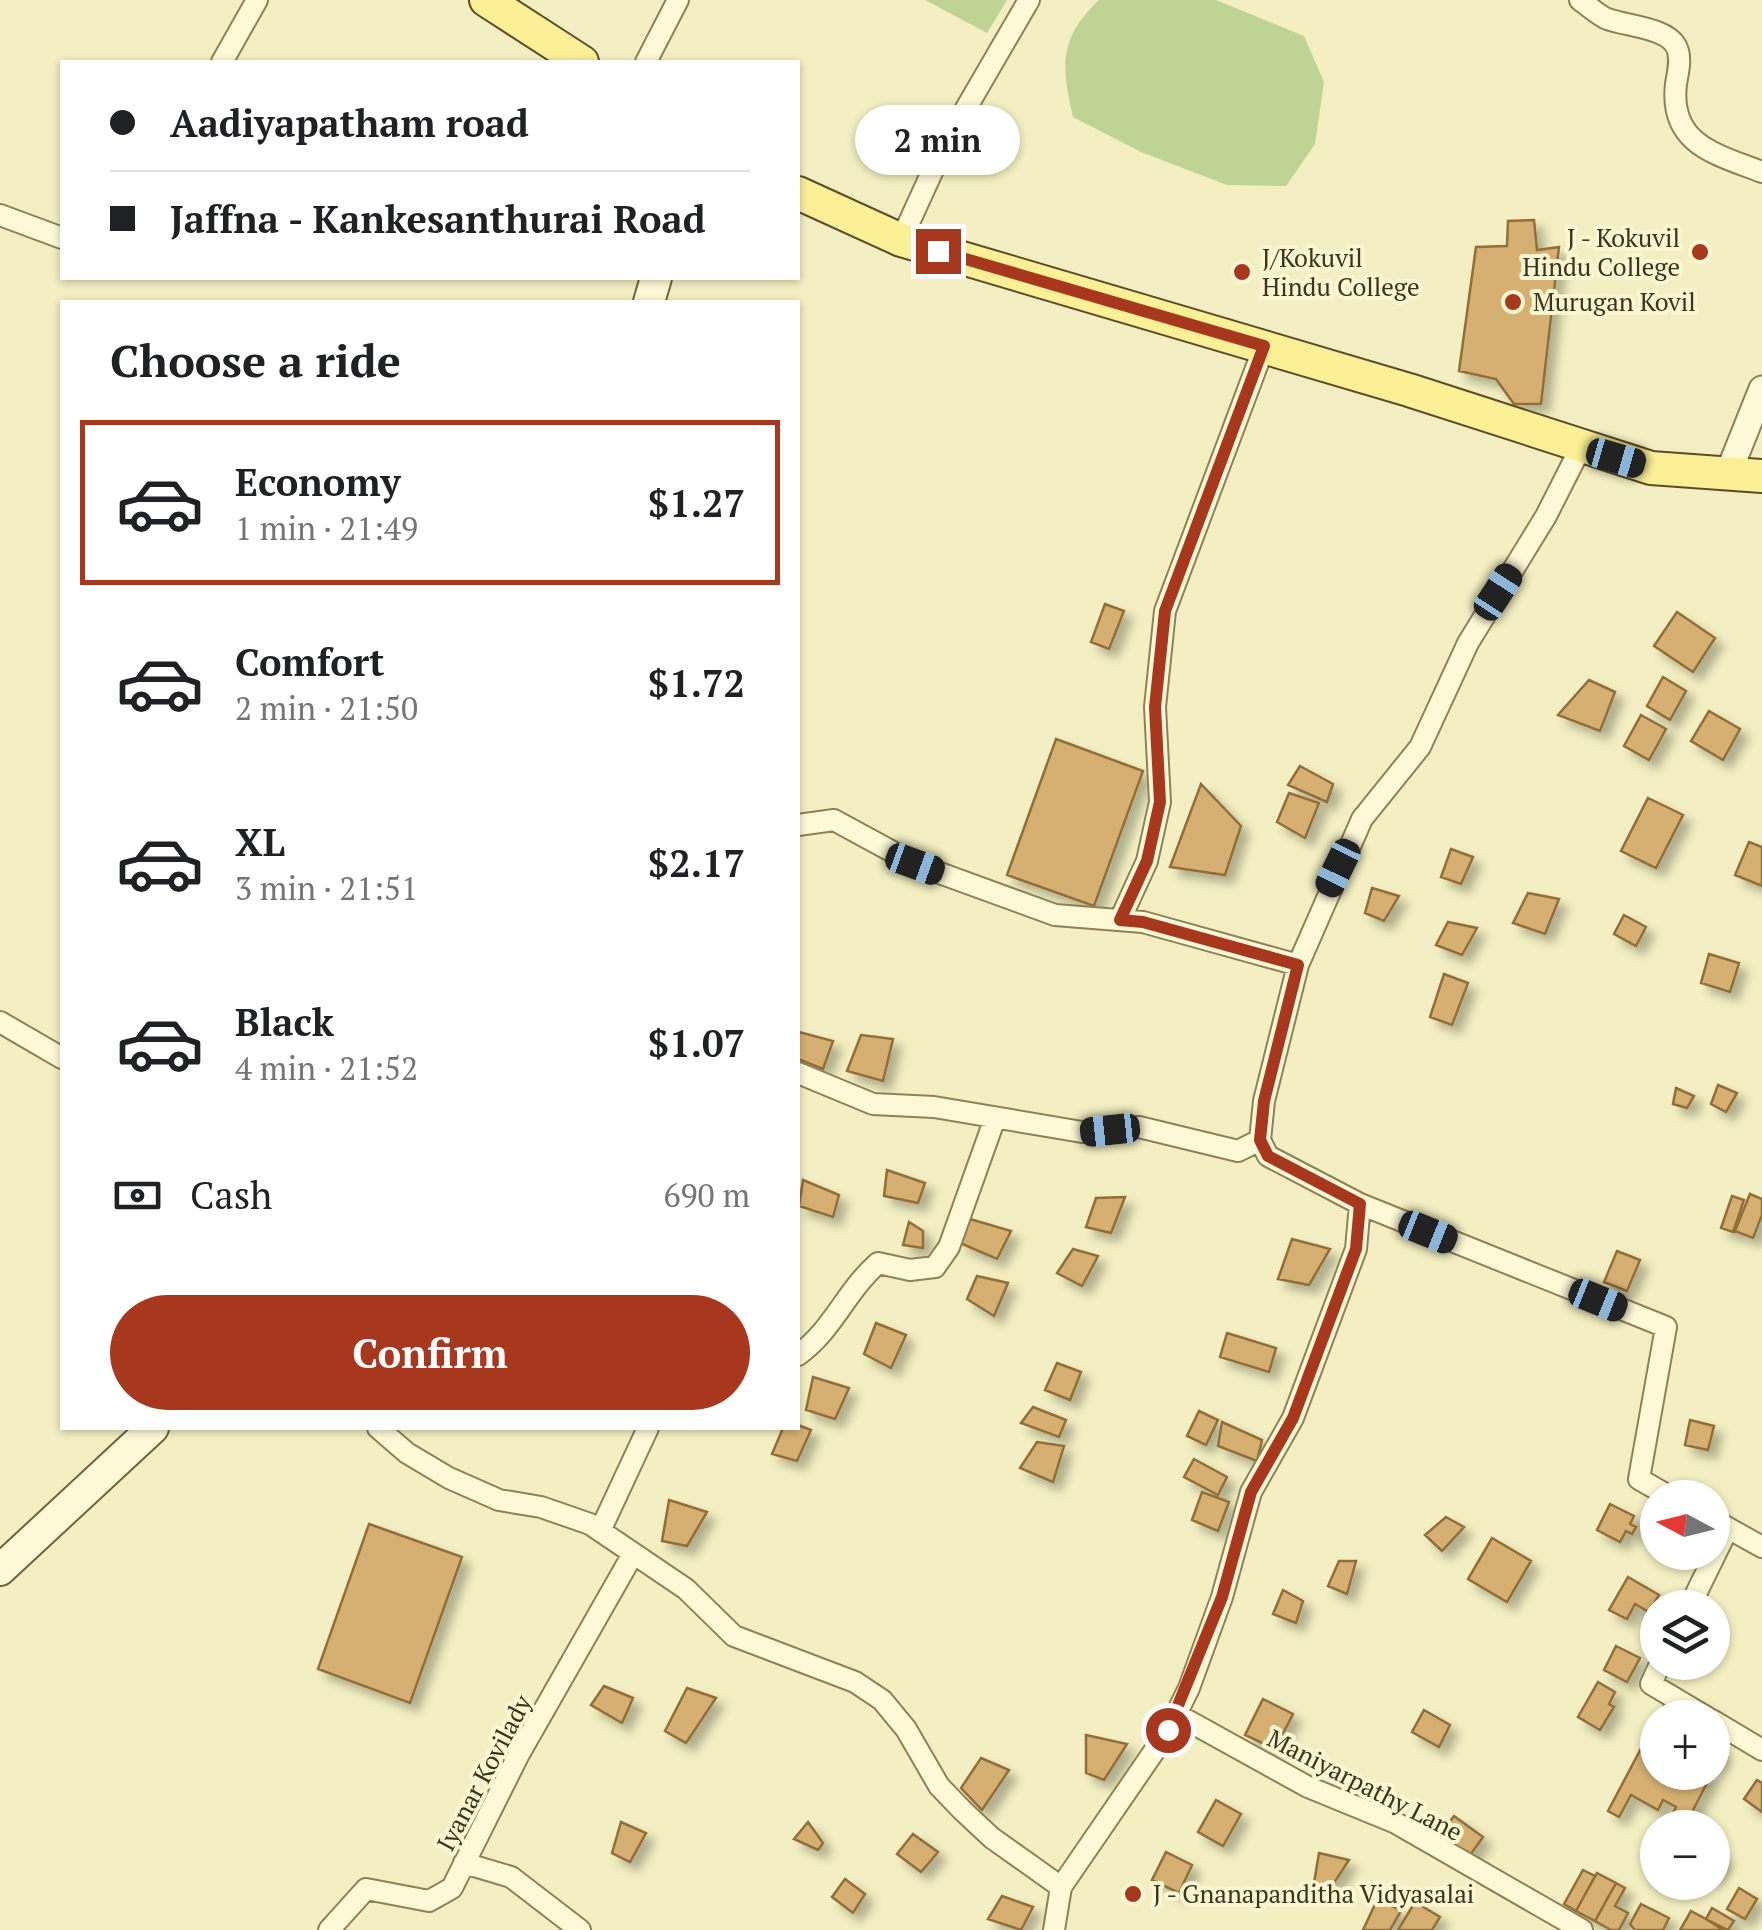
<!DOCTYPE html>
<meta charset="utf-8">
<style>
:root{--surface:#fff;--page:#f2f2f2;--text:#202124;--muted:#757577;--line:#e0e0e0;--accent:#a7381e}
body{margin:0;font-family:"PT Serif",serif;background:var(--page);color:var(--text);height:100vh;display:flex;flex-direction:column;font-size:38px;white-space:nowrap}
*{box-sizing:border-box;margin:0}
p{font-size:32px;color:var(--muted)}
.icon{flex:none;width:55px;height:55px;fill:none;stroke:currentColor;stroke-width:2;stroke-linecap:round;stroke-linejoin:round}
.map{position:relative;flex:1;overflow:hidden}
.sheet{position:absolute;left:60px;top:300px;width:740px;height:1130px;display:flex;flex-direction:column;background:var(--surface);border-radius:0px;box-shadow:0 2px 8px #0004}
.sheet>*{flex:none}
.guide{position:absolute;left:60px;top:60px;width:740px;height:220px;border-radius:0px;box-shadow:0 2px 8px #0004;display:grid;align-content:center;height:220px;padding:0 50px;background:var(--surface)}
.needle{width:65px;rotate:277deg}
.fabs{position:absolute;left:1640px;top:1480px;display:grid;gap:20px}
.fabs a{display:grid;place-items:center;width:90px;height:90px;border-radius:50%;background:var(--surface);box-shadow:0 2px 8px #0004;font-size:50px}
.end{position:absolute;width:45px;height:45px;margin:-22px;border:12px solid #a7381e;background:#fff;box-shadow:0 0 0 5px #fff}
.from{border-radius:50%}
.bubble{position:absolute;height:70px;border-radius:35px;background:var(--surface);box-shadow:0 2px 8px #0004;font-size:32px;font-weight:700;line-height:70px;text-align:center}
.car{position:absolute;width:30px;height:60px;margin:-30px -15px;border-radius:12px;box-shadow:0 0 8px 2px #0007;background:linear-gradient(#222 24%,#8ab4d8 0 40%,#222 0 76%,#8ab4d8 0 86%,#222 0)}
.guide b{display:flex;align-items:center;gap:35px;height:95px;font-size:38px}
.guide b+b{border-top:2px solid var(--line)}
.guide i{width:25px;height:25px;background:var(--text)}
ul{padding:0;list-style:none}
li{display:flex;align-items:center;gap:30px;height:165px;margin:0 20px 15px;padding:0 30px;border:5px solid transparent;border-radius:0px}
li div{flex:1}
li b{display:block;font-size:38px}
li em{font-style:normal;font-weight:700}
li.active{border-color:var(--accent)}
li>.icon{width:90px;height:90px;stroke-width:1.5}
h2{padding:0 50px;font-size:45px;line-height:120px}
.pay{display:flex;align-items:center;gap:25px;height:110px;padding:0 50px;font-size:38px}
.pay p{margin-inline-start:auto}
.cta{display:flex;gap:20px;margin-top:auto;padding:20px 50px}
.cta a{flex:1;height:115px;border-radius:60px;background:var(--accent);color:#fff;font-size:40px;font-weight:700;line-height:115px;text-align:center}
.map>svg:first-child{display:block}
</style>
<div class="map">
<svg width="1762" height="1930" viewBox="0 0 1762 1930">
<defs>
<filter id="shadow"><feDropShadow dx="8" dy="8" stdDeviation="5" flood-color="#0004"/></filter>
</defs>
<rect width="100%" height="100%" fill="#f3efc2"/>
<path fill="#bfd394" d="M925 0H1007L987 33Z
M1099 0H1216L1304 36 1324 82 1315 144 1286 186 1227 185 1141 152 1073 117C1061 65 1059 38 1099 0Z"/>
<path fill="#d6b073" stroke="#926e39" stroke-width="2.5" filter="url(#shadow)" d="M1534 220 1537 250 1559 247 1541 404H1514L1496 379 1459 371 1476 247 1507 246 1508 221Z
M1105 604 1124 611 1109 649 1091 642Z
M1677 612 1715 638 1693 672 1654 646Z
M1663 677 1686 691 1670 720 1647 706Z
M1589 680 1615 692 1600 731 1558 715Z
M1709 711 1740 729 1723 760 1691 741Z
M1641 715 1666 729 1649 760 1624 746Z
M1056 739 1143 771 1094 906 1007 875Z
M1300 766 1333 784 1327 802 1288 785Z
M1201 784 1241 826 1225 875 1170 867Z
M1289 793 1319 803 1305 838 1277 822Z
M1648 798 1683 815 1656 868 1621 851Z
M1749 842 1762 847V886L1735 875Z
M1451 849 1473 857 1461 884 1441 877Z
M1372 888 1399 896 1384 921 1365 913Z
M1528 893 1559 899 1545 934 1513 923Z
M1624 915 1646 927 1636 946 1614 934Z
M1448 922 1477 928 1462 955 1436 945Z
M1709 954 1739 963 1730 992 1701 983Z
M1444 974 1468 983 1452 1025 1430 1017Z
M799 1032 833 1041 823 1069 798 1059Z
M861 1035 893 1039 883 1081 847 1071Z
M1718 1085 1737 1093 1726 1112 1711 1104Z
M1676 1088 1694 1096 1687 1108 1673 1104Z
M887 1170 925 1183 918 1203 884 1196Z
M803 1180 839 1195 833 1217 799 1206Z
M1750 1194 1762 1199V1215L1753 1238 1735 1231Z
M1732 1196 1744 1200 1733 1232 1721 1228Z
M1125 1197 1111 1233 1086 1227 1096 1198Z
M970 1219 1011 1231 997 1259 960 1243Z
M909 1222 923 1231V1248L903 1245Z
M1292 1239 1330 1249 1309 1285 1278 1279Z
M1073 1249 1098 1256 1082 1286 1057 1273Z
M1617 1251 1640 1260 1627 1291 1604 1282Z
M977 1276 1008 1283 994 1316 967 1299Z
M876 1323 906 1335 891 1368 864 1354Z
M1227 1333 1276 1348 1269 1372 1220 1357Z
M1057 1363 1081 1372 1070 1400 1045 1390Z
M813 1377 849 1388 835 1419 806 1410Z
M1033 1407 1066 1420 1059 1437 1021 1423Z
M1199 1411 1218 1420 1206 1445 1187 1436Z
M1690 1420 1714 1426 1708 1450 1685 1445Z
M1222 1422 1262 1440 1257 1461 1218 1446Z
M798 1425 811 1430 797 1461 772 1454 783 1428Z
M1037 1442 1064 1446 1053 1482 1020 1468Z
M1194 1459 1227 1477 1218 1495 1184 1477Z
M1202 1492 1229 1502 1218 1531 1192 1520Z
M669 1500 707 1512 687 1546 662 1541Z
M1610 1504 1634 1516 1630 1524 1636 1527 1632 1534 1626 1531 1620 1542 1597 1530Z
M1446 1517 1464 1527 1442 1551 1425 1535Z
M369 1524 462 1557 410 1703 318 1669Z
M1492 1538 1531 1561 1507 1602 1468 1579Z
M1339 1561H1356L1347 1594 1328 1586Z
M1628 1577 1659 1595 1649 1612 1635 1604 1627 1619 1609 1610Z
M1283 1590 1303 1601 1296 1623 1273 1614Z
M1616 1646 1640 1658 1627 1682 1604 1670Z
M1598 1682 1615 1692 1609 1704 1614 1707 1600 1730 1578 1717Z
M604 1686 633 1698 622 1723 591 1705Z
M687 1688 716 1698 686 1743 665 1731Z
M1263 1699 1293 1714 1275 1749 1245 1735Z
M1664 1705 1688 1718H1658V1772H1712V1746L1723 1752 1690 1816 1685 1814 1677 1828H1665L1676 1807 1663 1800 1658 1810 1631 1795 1619 1817 1608 1811Z
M1424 1710 1450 1725 1439 1747 1412 1732Z
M1086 1735 1127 1744 1104 1780 1086 1773Z
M981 1758 1009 1770 982 1810 961 1788Z
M1757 1780 1762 1783V1812L1744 1799Z
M1216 1800 1241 1814 1223 1846 1198 1832Z
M1454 1816 1483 1837 1468 1858 1439 1836Z
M621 1822 646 1833 630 1862 612 1853Z
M808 1822 823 1843 818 1850 794 1839Z
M913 1834 938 1852 921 1872 897 1854Z
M1712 1850 1725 1857 1712 1878Z
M1166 1852 1192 1865 1179 1893 1152 1880Z
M1319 1853 1349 1860 1330 1889 1314 1883Z
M1583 1870 1595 1876 1576 1911 1564 1904Z
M1597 1873 1616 1883 1595 1921 1576 1911Z
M845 1879 865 1894 853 1913 832 1897Z
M1616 1883 1625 1888 1615 1906 1628 1913 1619 1930H1611L1595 1921Z
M1739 1888 1757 1899 1745 1919 1727 1909Z
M1002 1896 1033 1907 1021 1930 988 1919Z
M1378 1898 1401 1911 1390 1930H1363Z
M1415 1902 1440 1917 1432 1930H1398Z
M1641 1904 1669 1918 1663 1930H1635L1630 1924Z
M1712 1908 1734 1921 1728 1930 1706 1919Z
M1691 1911 1706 1919 1723 1930H1680Z"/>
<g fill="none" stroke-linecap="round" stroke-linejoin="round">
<g stroke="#908056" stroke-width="24">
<path id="minor" d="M1580 0C1588 6 1596 13 1605 18 1623 26 1666 27 1676 46 1682 57 1678 72 1676 84 1669 144 1715 154 1762 172
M222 62 257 0
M646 62 678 0
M0 215 62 238
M901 240 943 148 1029 0
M798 825 834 820 915 864 1055 915 1143 922 1298 965
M1120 920 1147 861 1160 802 1155 707 1165 611 1264 347
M0 1022 62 1058
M798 1073 873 1104 934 1107 1082 1132 1139 1127 1238 1151 1260 1140
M1360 1204 1666 1327 1639 1479 1672 1498
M798 1355C833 1330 846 1291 878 1263L910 1270 935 1267 949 1247 995 1118
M378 1428 407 1453 449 1478 499 1500 541 1507 590 1524 686 1589 734 1636 855 1682 882 1700 906 1729 939 1786 963 1811 992 1838 1061 1887 1054 1930
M1728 1528 1762 1547
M600 1531 648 1428
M1689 1608 1728 1528 1712 1519
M1661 1662 1651 1684 1708 1718
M1176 1714 1308 1787 1396 1823 1582 1930
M1712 1720 1762 1750
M464 1863 511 1877 580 1930
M1061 1887 1168 1731 1189 1688 1222 1597 1251 1492 1293 1418 1356 1249 1360 1204 1268 1156 1260 1140 1264 1101 1298 965 1362 819 1420 747 1468 643 1546 516 1581 447
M329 1930 366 1889 429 1901 452 1888 519 1754 633 1554"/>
</g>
<g stroke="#908056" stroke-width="29">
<path id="tertiary" d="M1728 474 1762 389"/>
</g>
<g stroke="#726139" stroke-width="34">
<path id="secondary" d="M649 302 656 278
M0 1570 153 1428"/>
</g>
<g stroke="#5d4c2b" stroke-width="36">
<path id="primary" d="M486 0 582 62
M798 193 901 240 1409 390 1651 468 1762 476"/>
</g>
<use href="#minor" stroke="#fdf9d6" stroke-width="20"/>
<use href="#tertiary" stroke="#fdf9d6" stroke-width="25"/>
<use href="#secondary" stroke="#fdf9d6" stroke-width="30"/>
<use href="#primary" stroke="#fbf095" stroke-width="32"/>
</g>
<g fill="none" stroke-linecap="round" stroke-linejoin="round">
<path stroke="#a7381e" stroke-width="12" d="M938 251 1264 346 1165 611 1155 707 1160 802 1147 861 1120 920 1143 922 1298 965 1264 1101 1260 1140 1268 1156 1360 1204 1356 1249 1293 1418 1251 1492 1222 1597 1168 1730"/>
</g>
<g fill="#a7381e" stroke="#faf6d2" stroke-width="4">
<circle cx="1700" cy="252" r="10"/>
<circle cx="1242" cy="272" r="10"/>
<circle cx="1513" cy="302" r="10"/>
<circle cx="1133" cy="1894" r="10"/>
</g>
<g text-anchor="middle" stroke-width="8" stroke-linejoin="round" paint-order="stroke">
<g font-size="25" fill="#3e331c" stroke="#faf6d2" text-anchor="start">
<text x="1680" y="247" text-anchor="end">J - Kokuvil<tspan x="1680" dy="29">Hindu College</tspan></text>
<text x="1262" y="267">J/Kokuvil<tspan x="1262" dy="29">Hindu College</tspan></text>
<text x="1533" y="311">Murugan Kovil</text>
<text x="1153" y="1903">J - Gnanapanditha Vidyasalai</text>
</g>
<g font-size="25" fill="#3e331c" stroke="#faf6d2">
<text transform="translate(484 1773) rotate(-62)" y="9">Iyanar Kovilady</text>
<text transform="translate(1365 1785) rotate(27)" y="9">Maniyarpathy Lane</text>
</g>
</g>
</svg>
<div class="fabs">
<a><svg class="needle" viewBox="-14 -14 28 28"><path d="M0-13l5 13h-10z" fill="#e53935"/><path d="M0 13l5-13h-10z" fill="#757577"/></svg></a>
<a><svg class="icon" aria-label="layers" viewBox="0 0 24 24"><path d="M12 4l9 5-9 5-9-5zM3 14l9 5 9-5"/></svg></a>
<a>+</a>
<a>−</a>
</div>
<i class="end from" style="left:1168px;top:1730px"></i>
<i class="end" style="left:938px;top:251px"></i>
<div class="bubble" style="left:855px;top:105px;width:165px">2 min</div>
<i class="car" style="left:1616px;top:458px;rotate:106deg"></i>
<i class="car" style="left:1498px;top:592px;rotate:33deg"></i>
<i class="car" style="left:915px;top:864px;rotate:110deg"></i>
<i class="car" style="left:1338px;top:868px;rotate:206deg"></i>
<i class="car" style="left:1110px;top:1130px;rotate:264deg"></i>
<i class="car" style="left:1428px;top:1232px;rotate:112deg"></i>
<i class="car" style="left:1598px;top:1300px;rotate:112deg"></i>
<div class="guide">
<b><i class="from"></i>Aadiyapatham road</b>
<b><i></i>Jaffna - Kankesanthurai Road</b>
</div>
<section class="sheet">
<h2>Choose a ride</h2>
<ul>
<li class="active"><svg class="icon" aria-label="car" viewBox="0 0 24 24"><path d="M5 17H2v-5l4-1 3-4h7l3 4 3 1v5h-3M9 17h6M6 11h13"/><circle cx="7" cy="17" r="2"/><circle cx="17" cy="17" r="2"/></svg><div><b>Economy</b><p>1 min · 21:49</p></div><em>$1.27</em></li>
<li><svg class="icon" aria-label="car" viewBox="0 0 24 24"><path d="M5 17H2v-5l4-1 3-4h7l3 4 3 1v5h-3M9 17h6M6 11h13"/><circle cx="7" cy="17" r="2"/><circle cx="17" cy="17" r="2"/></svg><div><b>Comfort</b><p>2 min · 21:50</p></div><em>$1.72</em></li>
<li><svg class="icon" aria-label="car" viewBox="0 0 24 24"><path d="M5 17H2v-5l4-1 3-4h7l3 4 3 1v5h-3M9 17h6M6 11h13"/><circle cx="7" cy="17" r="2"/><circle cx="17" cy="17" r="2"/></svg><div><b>XL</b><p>3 min · 21:51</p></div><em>$2.17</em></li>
<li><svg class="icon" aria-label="car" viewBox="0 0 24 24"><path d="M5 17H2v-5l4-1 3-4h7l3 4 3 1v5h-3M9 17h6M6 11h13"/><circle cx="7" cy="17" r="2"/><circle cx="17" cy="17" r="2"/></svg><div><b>Black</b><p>4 min · 21:52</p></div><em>$1.07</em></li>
</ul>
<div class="pay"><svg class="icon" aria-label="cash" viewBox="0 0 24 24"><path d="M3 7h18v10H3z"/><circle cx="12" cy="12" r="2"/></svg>Cash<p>690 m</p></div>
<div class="cta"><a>Confirm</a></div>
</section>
</div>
